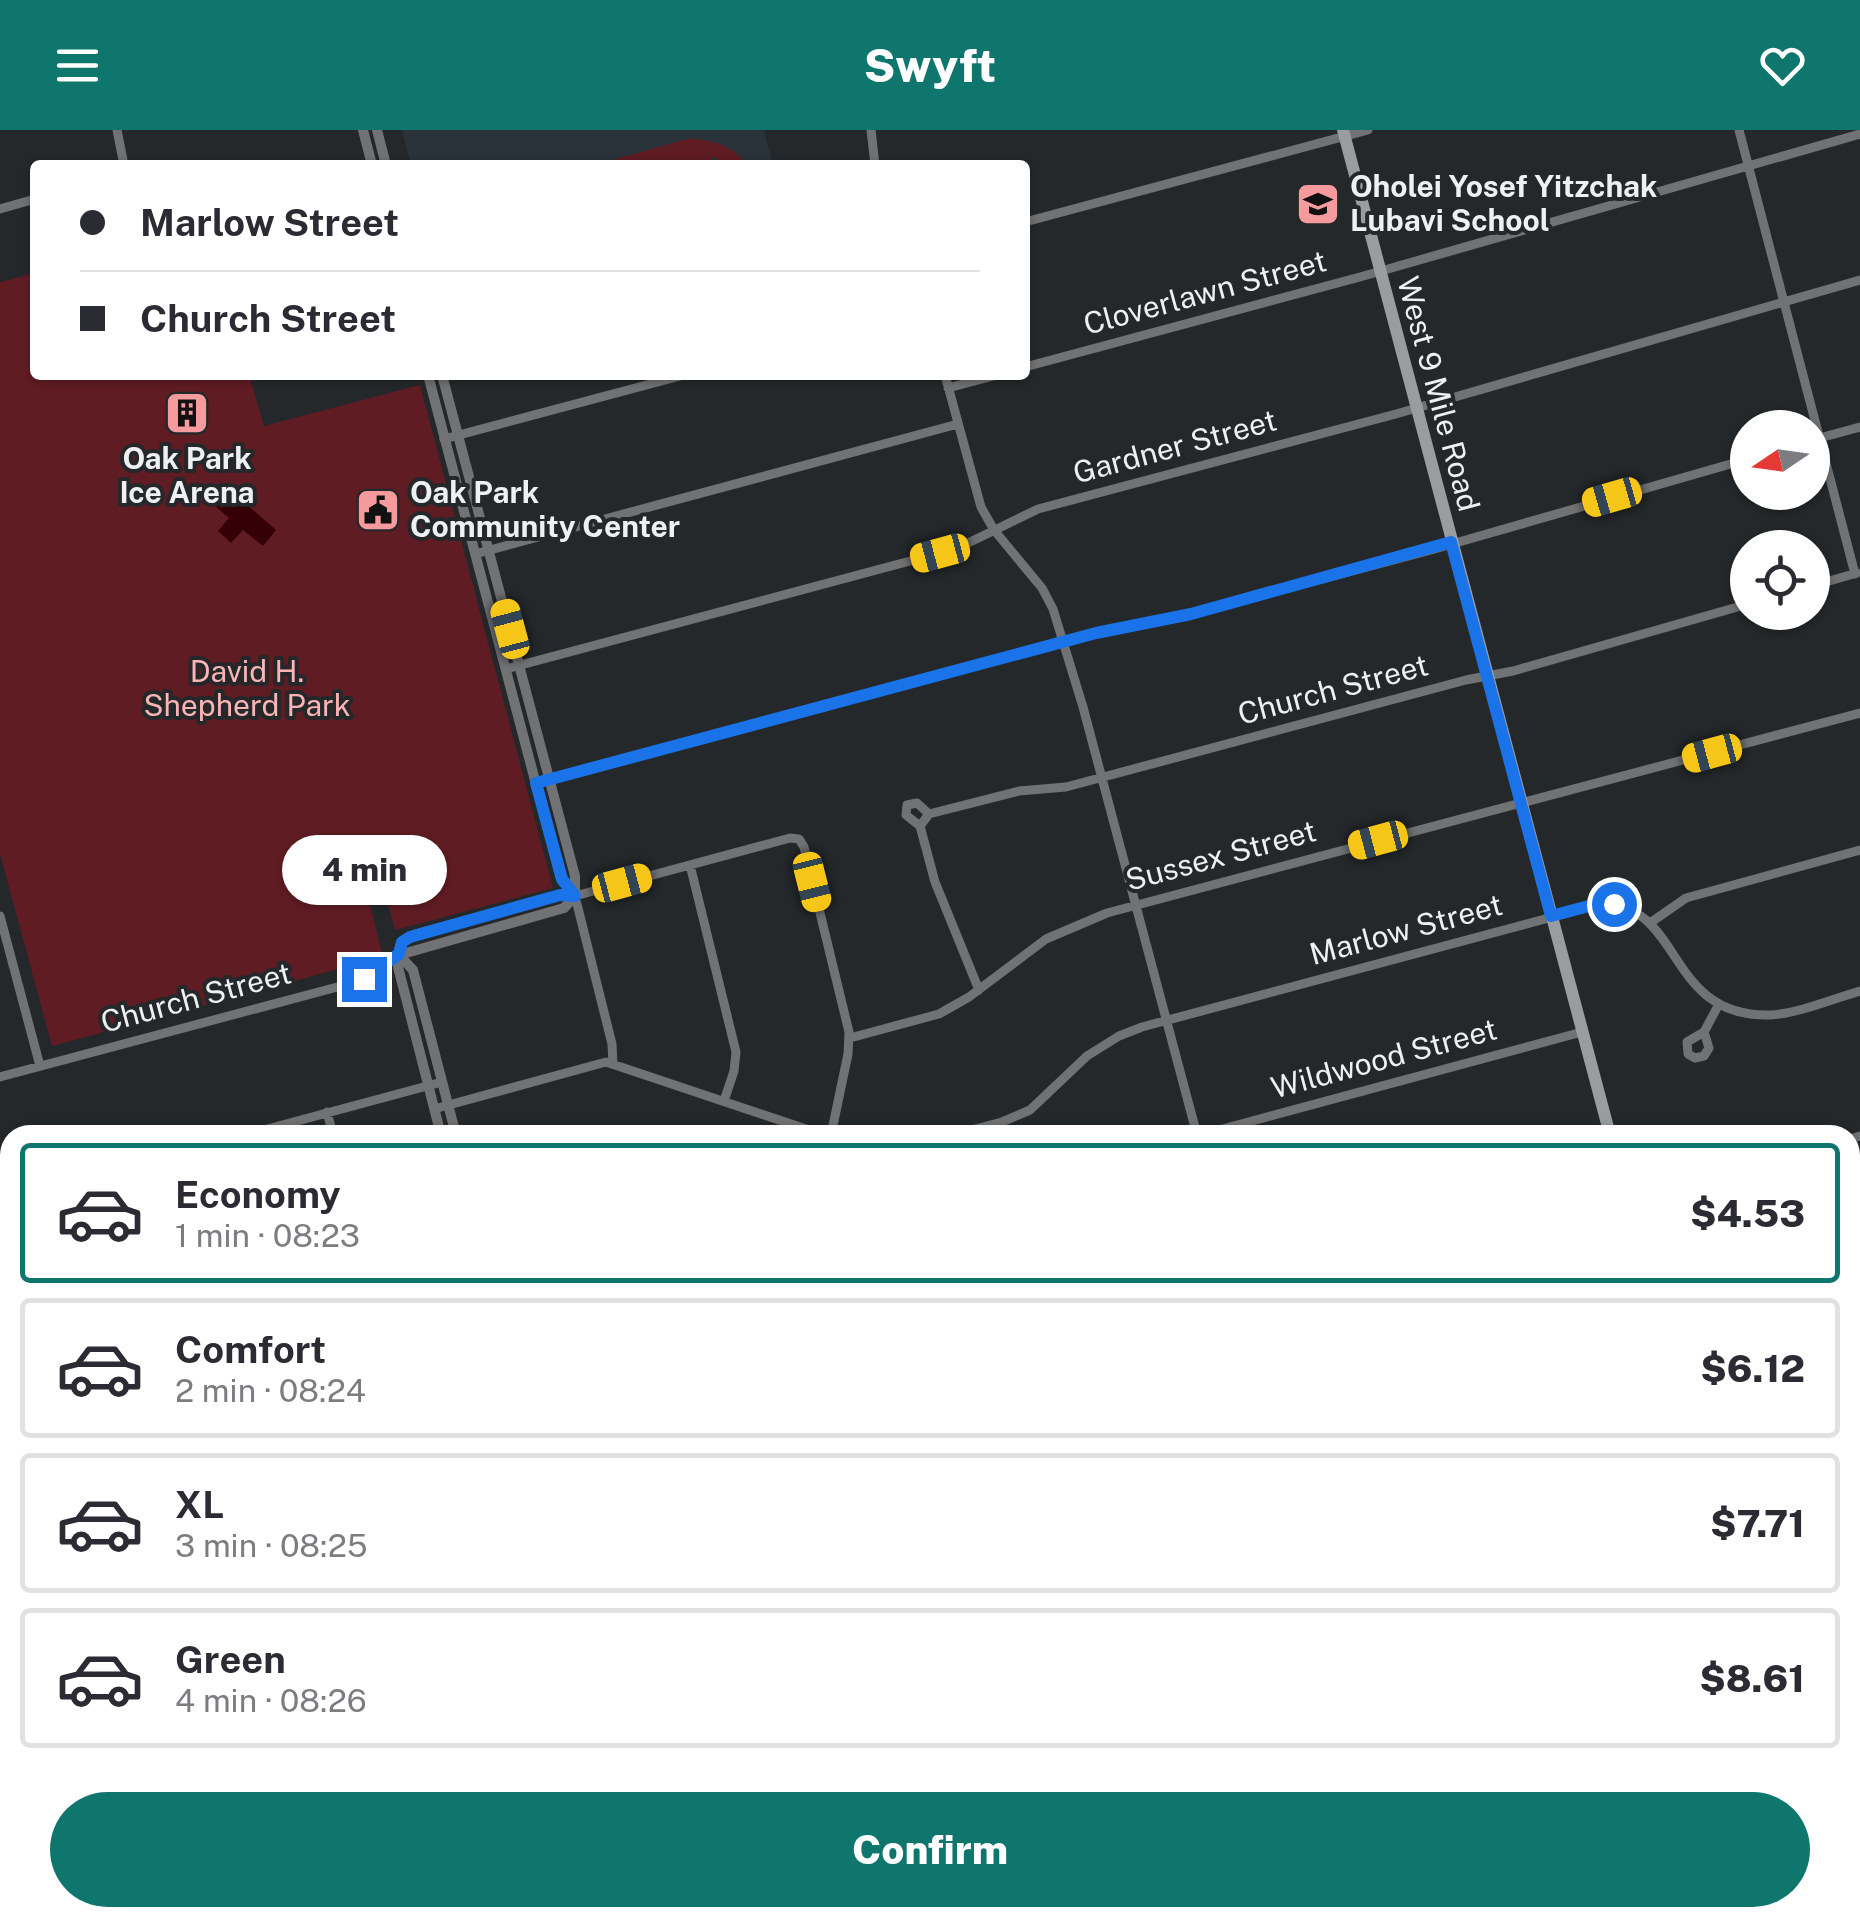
<!DOCTYPE html>
<meta charset="utf-8">
<style>
:root{--surface:#fff;--page:#f7f7f7;--text:#2b2b33;--muted:#7c7c81;--line:#e1e1e2;--accent:#0f766e}
body{margin:0;font-family:"Public Sans",sans-serif;background:var(--page);color:var(--text);height:100vh;display:flex;flex-direction:column;font-size:38px;white-space:nowrap}
*{box-sizing:border-box;margin:0}
p{font-size:32px;color:var(--muted)}
.icon{flex:none;width:55px;height:55px;fill:none;stroke:currentColor;stroke-width:2;stroke-linecap:round;stroke-linejoin:round}
.map{position:relative;flex:1;overflow:hidden}
.drawer{position:absolute;left:0px;top:995px;width:1860px;height:802px;display:flex;flex-direction:column;background:var(--surface);border-radius:30px 30px 0 0;box-shadow:0 2px 8px #0004}
.drawer>*{flex:none}
.banner{position:absolute;left:30px;top:30px;width:1000px;height:220px;border-radius:10px;box-shadow:0 2px 8px #0004;display:grid;align-content:center;height:220px;padding:0 50px;background:var(--surface)}
.needle{width:65px;rotate:257deg}
.fabs{position:absolute;left:1730px;top:280px;display:grid;gap:20px}
.fabs a{display:grid;place-items:center;width:100px;height:100px;border-radius:50%;background:var(--surface);box-shadow:0 2px 8px #0004;font-size:50px}
.end{position:absolute;width:45px;height:45px;margin:-22px;border:12px solid #1a73e8;background:#fff;box-shadow:0 0 0 5px #fff}
.from{border-radius:50%}
.bubble{position:absolute;height:70px;border-radius:35px;background:var(--surface);box-shadow:0 2px 8px #0004;font-size:32px;font-weight:800;line-height:70px;text-align:center}
.car{position:absolute;width:30px;height:60px;margin:-30px -15px;border-radius:12px;box-shadow:0 0 8px 2px #0007;background:linear-gradient(#f5c518 24%,#345 0 40%,#f5c518 0 76%,#345 0 86%,#f5c518 0)}
.banner b{display:flex;align-items:center;gap:35px;height:95px;font-size:38px}
.banner b+b{border-top:2px solid var(--line)}
.banner i{width:25px;height:25px;background:var(--text)}
ul{padding:18px 0 0;list-style:none}
li{display:flex;align-items:center;gap:30px;height:140px;margin:0 20px 15px;padding:0 30px;border:5px solid var(--line);border-radius:10px}
li div{flex:1}
li b{display:block;font-size:38px}
li em{font-style:normal;font-weight:800}
li.current{border-color:var(--accent)}
li>.icon{width:90px;height:90px;stroke-width:1.5}
.action{display:flex;gap:20px;margin-top:auto;padding:20px 50px}
.action a{flex:1;height:115px;border-radius:60px;background:var(--accent);color:#fff;font-size:40px;font-weight:800;line-height:115px;text-align:center}
header{display:flex;justify-content:space-between;align-items:center;height:130px;padding:0 50px;background:var(--accent);color:#fff;font-size:45px;font-weight:800}
.map>svg:first-child{display:block}
</style>
<header><svg class="icon" aria-label="menu" viewBox="0 0 24 24"><path d="M4 6h16M4 12h16M4 18h16"/></svg>Swyft<svg class="icon" aria-label="heart" viewBox="0 0 24 24"><path d="M12 20l-8-8c-3-5 5-10 8-4 3-6 11-1 8 4z"/></svg></header>
<div class="map">
<svg width="1860" height="1796" viewBox="0 0 1860 1796">
<rect width="100%" height="100%" fill="#24282a"/>
<path fill="#293339" d="M402 0H764L773 35H411Z
M1860 1601V1752L1850 1754V1603Z
M1153 1788H1491L1492 1789 1465 1796H1155Z
M1512 1788H1790L1792 1796H1514Z"/>
<path fill="#601c23" d="M687 9C711 9 733 15 747 35H730L711 26 712 35H595Z
M35 143V245H249L264 296 420 255 553 758 395 800 387 770 370 774 383 827 52 916 0 724V152Z"/>
<path fill="#350006" d="M230 360 276 400 263 416 243 400 231 413 218 401 229 388 216 377Z"/>
<g fill="none" stroke-linecap="round" stroke-linejoin="round">
<path stroke="#707274" stroke-width="9" d="M117 0 124 35
M871 0 875 35
M1739 0 1855 444
M0 79 35 69
M1025 92 1368 0
M1025 237 1360 147 1860 4
M945 245 981 377 994 400 1042 458 1053 479 1083 577 1197 1005
M948 258 997 245
M444 309 684 245
M1812 310 1860 297
M475 424 958 294
M1812 456 1857 443
M506 539 940 423 966 414 1038 379 1396 284 1860 150
M543 651 1097 503 1191 484 1431 420 1748 329
M920 696 906 685 907 675 917 673 929 684
M690 735 736 922 734 941 724 971
M0 786 40 936
M1650 793 1686 768 1860 720
M979 860 935 752 920 696 929 684 1019 661 1066 657 1466 550 1513 541 1748 474
M1704 902 1709 918 1704 926 1695 928 1688 924 1687 912 1704 902 1719 874
M850 908 939 884 969 867 1046 809 1107 783 1860 583
M613 934 612 914 575 766 790 708 799 709 804 717 849 902 848 924 831 1005
M0 947 356 852 399 825
M434 979 606 932 824 1005
M327 982 333 1005
M245 1005 442 952
M952 1005 1002 992 1030 980 1087 926 1119 906 1142 897 1601 774C1685 774 1664 888 1771 885 1800 883 1832 869 1860 861
M1200 1005 1582 902
M1850 1009 1860 1006
M0 1031 10 1071
M1850 1147 1860 1144
M1850 1284 1860 1281
M0 1362 10 1358
M1850 1420 1860 1418
M0 1487 7 1491 10 1500
M0 1740 10 1737
M1850 1769 1860 1767
M93 1788 96 1796
M205 1788 207 1796
M317 1788 321 1796
M536 1788 538 1796
M1114 1788 1116 1796
M1140 1788 1142 1796
M1503 1788 1506 1796
M399 1796 404 1788
M664 1796 688 1788"/>
<path stroke="#707274" stroke-width="10" d="M363 0 372 35
M377 0 386 35
M428 245 561 749 575 766
M442 245 575 746V765
M399 825 413 840 456 1005
M399 825 564 778 575 766
M441 1005 398 837 402 812 417 804 560 765 575 766
M645 1788 647 1796
M659 1788 661 1796"/>
<path stroke="#9a9d9f" stroke-width="12" d="M1343 0 1610 1005
M1850 1559 1860 1557
M1850 1587 1860 1584
M1825 1788 1827 1796
M995 1796 1027 1788"/>
</g>
<g fill="none" stroke-linecap="round" stroke-linejoin="round">
<path stroke="#1a73e8" stroke-width="12" d="M364 849 399 824 402 812 410 807 560 765 575 766 562 749 536 653 1096 503 1191 484 1451 412 1551 786 1589 776 1614 774"/>
</g>
<defs>
<g id="school-square" transform="scale(2.25)"><rect x="-9" y="-9" width="18" height="18" rx="4" fill="#f59b9d" stroke="#24282a"/><path d="M0-5L7-2L0 1L-7-2ZM-4 1L0 2.5L4 1V4Q0 6-4 4Z" fill="#111"/></g>
<g id="building-square" transform="scale(2.25)"><rect x="-9" y="-9" width="18" height="18" rx="4" fill="#f59b9d" stroke="#24282a"/><path d="M-4-6H4V6H1V3H-1V6H-4ZM-2.5-4.3h1.7v1.8h-1.7ZM.8-4.3h1.7v1.8H.8ZM-2.5-1h1.7V.8h-1.7ZM.8-1h1.7V.8H.8Z" fill="#111"/></g>
<g id="civic-square" transform="scale(2.25)"><rect x="-9" y="-9" width="18" height="18" rx="4" fill="#f59b9d" stroke="#24282a"/><path d="M-.6-6.5H3V-4.5H.6V-3L4-1V1h2V6H-6V1h2V-1L-.6-3ZM-1.2 2.5V6h2.4V2.5Z" fill="#111"/></g>
</defs>
<g fill-rule="evenodd">
<use href="#school-square" x="1318" y="74"/>
<use href="#building-square" x="187" y="283"/>
<use href="#civic-square" x="378" y="380"/>
</g>
<g text-anchor="middle" stroke-width="8" stroke-linejoin="round" paint-order="stroke">
<g font-size="30" font-weight="bold" fill="#eef0f2" stroke="#24282a" text-anchor="start">
<text x="1350" y="67">Oholei Yosef Yitzchak<tspan x="1350" dy="34">Lubavi School</tspan></text>
<text x="187" y="339" text-anchor="middle">Oak Park<tspan x="187" dy="34">Ice Arena</tspan></text>
<text x="410" y="373">Oak Park<tspan x="410" dy="34">Community Center</tspan></text>
</g>
<g font-size="30" fill="#eef0f2" stroke="#24282a">
<text transform="translate(1205 163) rotate(-15)" y="10">Cloverlawn Street</text>
<text transform="translate(1438 264) rotate(75)" y="10">West 9 Mile Road</text>
<text transform="translate(1175 317) rotate(-15)" y="10">Gardner Street</text>
<text transform="translate(1333 560) rotate(-15)" y="10">Church Street</text>
<text transform="translate(1221 726) rotate(-15)" y="10">Sussex Street</text>
<text transform="translate(1406 800) rotate(-15)" y="10">Marlow Street</text>
<text transform="translate(196 868) rotate(-15)" y="10">Church Street</text>
<text transform="translate(1384 929) rotate(-15)" y="10">Wildwood Street</text>
</g>
<g font-size="30" fill="#fdb4b5" stroke="#24282a">
<text x="247" y="552">David H.<tspan x="247" dy="34">Shepherd Park</tspan></text>
</g>
</g>
</svg>
<div class="fabs">
<a><svg class="needle" viewBox="-14 -14 28 28"><path d="M0-13l5 13h-10z" fill="#e53935"/><path d="M0 13l5-13h-10z" fill="#7c7c81"/></svg></a>
<a><svg class="icon" aria-label="locate" viewBox="0 0 24 24"><circle cx="12" cy="12" r="6"/><path d="M12 2v4M12 18v4M2 12h4M18 12h4"/></svg></a>
</div>
<i class="end from" style="left:1614px;top:774px"></i>
<i class="end" style="left:364px;top:849px"></i>
<div class="bubble" style="left:282px;top:705px;width:165px">4 min</div>
<i class="car" style="left:1612px;top:367px;rotate:254deg"></i>
<i class="car" style="left:940px;top:423px;rotate:255deg"></i>
<i class="car" style="left:510px;top:499px;rotate:345deg"></i>
<i class="car" style="left:1712px;top:623px;rotate:255deg"></i>
<i class="car" style="left:1378px;top:710px;rotate:255deg"></i>
<i class="car" style="left:812px;top:752px;rotate:166deg"></i>
<i class="car" style="left:622px;top:753px;rotate:75deg"></i>
<div class="banner">
<b><i class="from"></i>Marlow Street</b>
<b><i></i>Church Street</b>
</div>
<section class="drawer">
<ul>
<li class="current"><svg class="icon" aria-label="car" viewBox="0 0 24 24"><path d="M5 17H2v-5l4-1 3-4h7l3 4 3 1v5h-3M9 17h6M6 11h13"/><circle cx="7" cy="17" r="2"/><circle cx="17" cy="17" r="2"/></svg><div><b>Economy</b><p>1 min · 08:23</p></div><em>$4.53</em></li>
<li><svg class="icon" aria-label="car" viewBox="0 0 24 24"><path d="M5 17H2v-5l4-1 3-4h7l3 4 3 1v5h-3M9 17h6M6 11h13"/><circle cx="7" cy="17" r="2"/><circle cx="17" cy="17" r="2"/></svg><div><b>Comfort</b><p>2 min · 08:24</p></div><em>$6.12</em></li>
<li><svg class="icon" aria-label="car" viewBox="0 0 24 24"><path d="M5 17H2v-5l4-1 3-4h7l3 4 3 1v5h-3M9 17h6M6 11h13"/><circle cx="7" cy="17" r="2"/><circle cx="17" cy="17" r="2"/></svg><div><b>XL</b><p>3 min · 08:25</p></div><em>$7.71</em></li>
<li><svg class="icon" aria-label="car" viewBox="0 0 24 24"><path d="M5 17H2v-5l4-1 3-4h7l3 4 3 1v5h-3M9 17h6M6 11h13"/><circle cx="7" cy="17" r="2"/><circle cx="17" cy="17" r="2"/></svg><div><b>Green</b><p>4 min · 08:26</p></div><em>$8.61</em></li>
</ul>
<div class="action"><a>Confirm</a></div>
</section>
</div>
